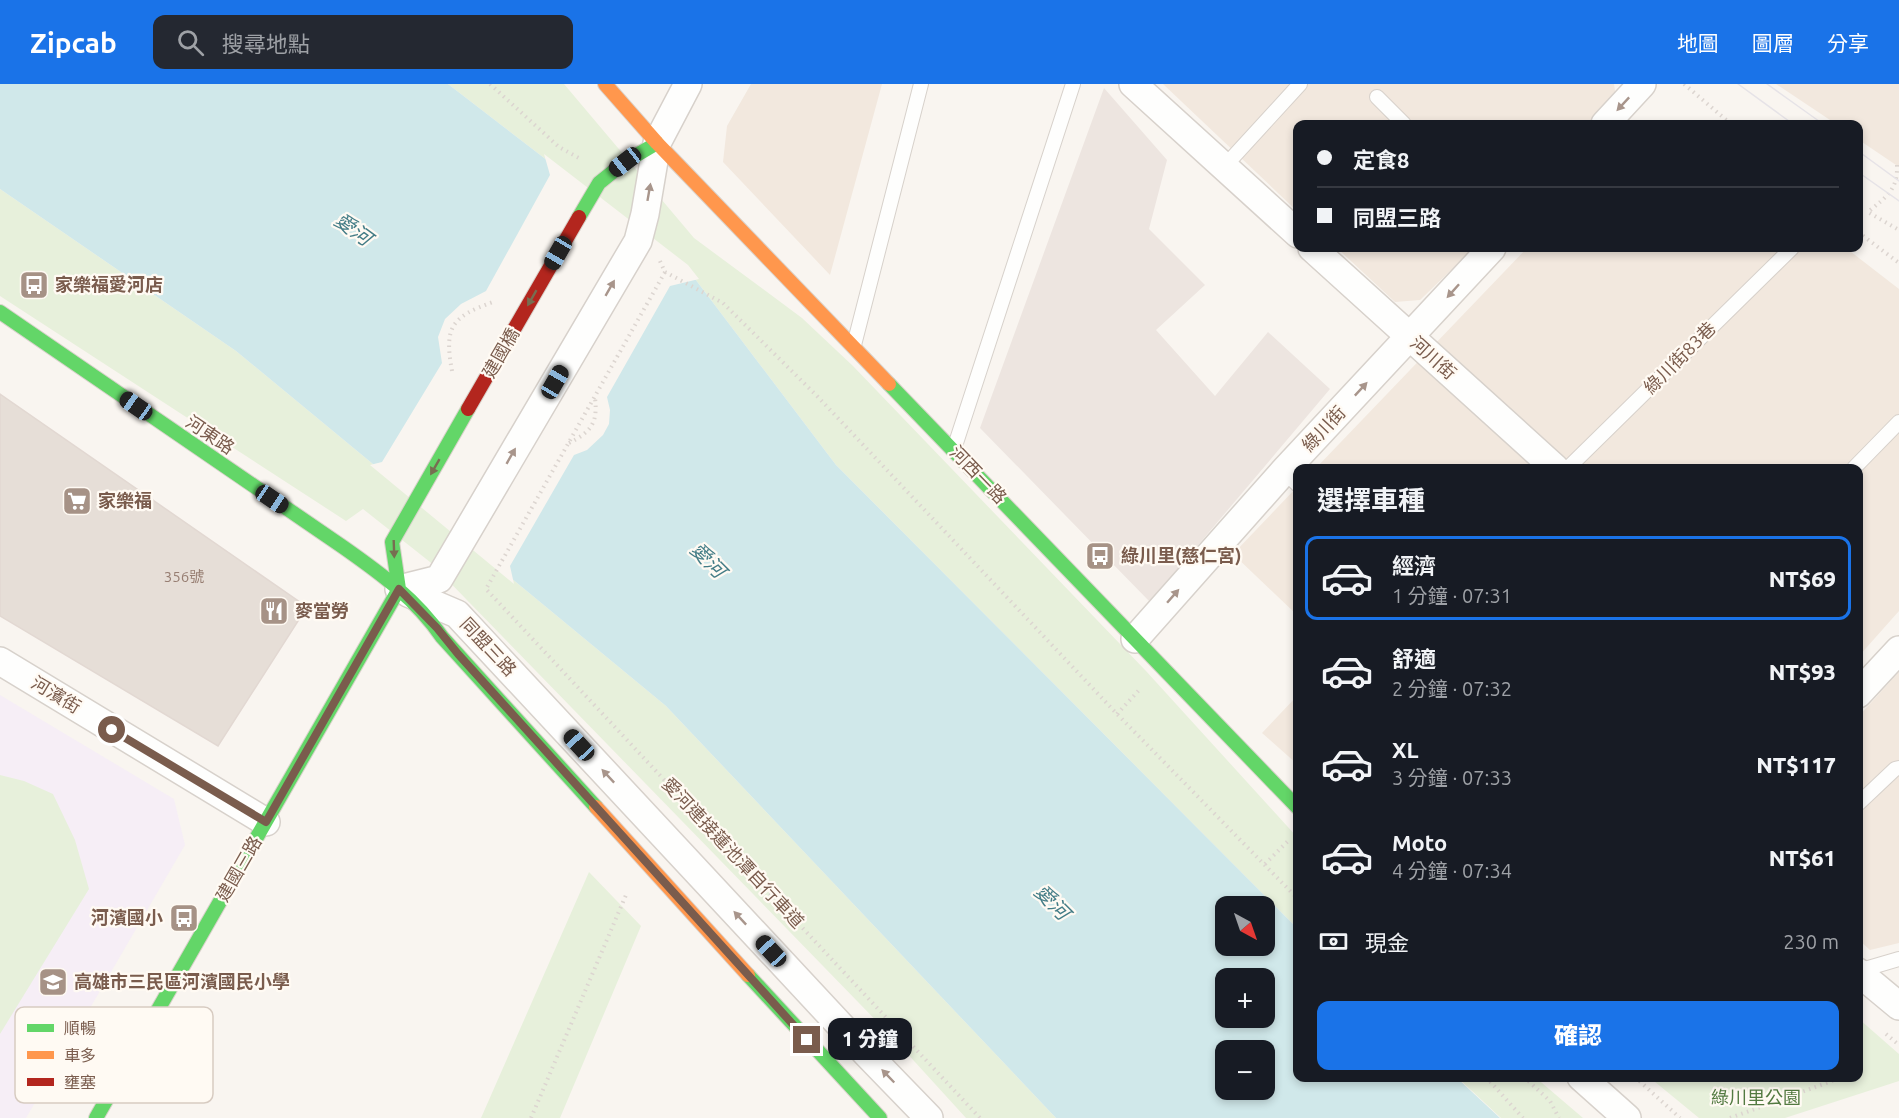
<!DOCTYPE html>
<html lang="zh-TW">
<meta charset="utf-8">
<style>
:root{--surface:#171b24;--page:#242831;--text:#f1f3f6;--muted:#9ea1a6;--line:#363941;--accent:#1a73e8}
body{margin:0;font-family:Ubuntu,"Noto Sans TC",sans-serif;background:var(--page);color:var(--text);height:100vh;display:flex;flex-direction:column;font-size:22px;white-space:nowrap}
*{box-sizing:border-box;margin:0}
p{font-size:20px;color:var(--muted)}
.icon{flex:none;width:33px;height:33px;fill:none;stroke:currentColor;stroke-width:2;stroke-linecap:round;stroke-linejoin:round}
.map{position:relative;flex:1;overflow:hidden}
.panel{position:absolute;left:1293px;top:380px;width:570px;height:618px;display:flex;flex-direction:column;background:var(--surface);border-radius:12px;box-shadow:0 3px 9px #0003}
.panel>*{flex:none}
.banner{position:absolute;left:1293px;top:36px;width:570px;height:132px;border-radius:12px;box-shadow:0 3px 9px #0003;display:grid;align-content:center;height:132px;padding:0 24px;background:var(--surface)}
.needle{width:39px;rotate:140deg}
.controls{position:absolute;left:1215px;top:812px;display:grid;gap:12px}
.controls a{display:grid;place-items:center;width:60px;height:60px;border-radius:12px;background:var(--surface);box-shadow:0 3px 9px #0003;font-size:30px}
.end{position:absolute;width:27px;height:27px;margin:-14px;border:8px solid #7a5c4d;background:#fff;box-shadow:0 0 0 3px #fff}
.from{border-radius:50%}
.bubble{position:absolute;height:42px;border-radius:12px;background:var(--surface);box-shadow:0 3px 9px #0003;font-size:20px;font-weight:800;line-height:42px;text-align:center}
.car{position:absolute;width:18px;height:36px;margin:-18px -9px;border-radius:8px;box-shadow:0 0 4px 2px #0007;background:linear-gradient(#222 24%,#8ab4d8 0 40%,#222 0 76%,#8ab4d8 0 86%,#222 0)}
.banner b{display:flex;align-items:center;gap:21px;height:57px;font-size:22px}
.banner b+b{border-top:2px solid var(--line)}
.banner i{width:15px;height:15px;background:var(--text)}
ul{padding:0;list-style:none}
li{display:flex;align-items:center;gap:18px;height:84px;margin:0 12px 9px;padding:0 12px;border:3px solid transparent;border-radius:12px}
li div{flex:1}
li b{display:block;font-size:22px}
li em{font-style:normal;font-weight:800}
li.active{border-color:var(--accent)}
li>.icon{width:54px;height:54px;stroke-width:1.5}
h2{padding:0 24px;font-size:27px;line-height:72px}
.pay{display:flex;align-items:center;gap:15px;height:66px;padding:0 24px;font-size:22px}
.pay p{margin-inline-start:auto}
.primary-button{display:flex;gap:12px;margin-top:auto;padding:12px 24px}
.primary-button a{flex:1;height:69px;border-radius:12px;background:var(--accent);color:#fff;font-size:24px;font-weight:800;line-height:69px;text-align:center}
header{display:flex;align-items:center;gap:36px;box-sizing:border-box;height:84px;padding:0 30px;background:var(--accent);color:#fff}
header strong{font-size:28px}
nav{display:flex;gap:33px;margin-inline-start:auto;font-size:21px}
.search{width:420px;height:54px;background:var(--page);display:flex;align-items:center;gap:15px;box-sizing:border-box;padding:0 21px;border-radius:12px;color:var(--muted);font-size:22px}
.map>svg:first-child{display:block}
</style>
<header>
<strong>Zipcab</strong>
<div class="search"><svg class="icon" aria-label="search" viewBox="0 0 24 24"><circle cx="10" cy="10" r="6"/><path d="M15 15l6 6"/></svg>搜尋地點</div>
<nav><a>地圖</a><a>圖層</a><a>分享</a></nav>
</header>
<div class="map">
<svg width="1899" height="1034" viewBox="0 0 1899 1034">
<rect width="100%" height="100%" fill="#f9f5f0"/>
<path fill="#f2e8de" d="M751 0H882L830 191 723 78 727 42Z
M1163 0H1614L1617 20 1597 40H1298L1297 127Z
M1776 0H1899V83L1859 56 1858 40H1836Z
M1337 164H1474L1420 216 1395 218Z
M1527 164H1846L1899 205V527L1859 572 1858 384H1316Z
M1297 403V531L1233 470Z
M1899 588V859L1870 866 1859 856 1858 633Z
M1297 612V680L1262 649Z"/>
<path fill="#ede5e0" d="M1104 4 1167 76 1149 145 1205 201 1156 246 1215 312 1268 248 1330 305 1150 518 980 344Z"/>
<path fill="#f6eef6" d="M0 611 174 715 185 761 26 1034H0Z"/>
<path fill="#e7f0db" d="M448 0H564L694 154 802 234 853 282 1146 587 1297 753V844L836 381 686 183Z
M0 105 236 267 666 622 1056 1034H966L894 955 430 478 363 425 346 437 0 212Z
M0 691 24 697 53 710 75 756 89 805 0 950Z
M589 788 641 842 560 1034H481Z
M1859 935 1899 970V997L1785 1034H1699L1649 993H1858Z
M1457 993H1535L1583 1034H1501Z"/>
<path fill="#d0e8ea" fill-rule="evenodd" d="M0 0H448L686 183 836 381 1297 844 1298 993H1456L1500 1034H1056L666 622 236 267 0 105ZM1226 822H1264V861H1226ZM1226 894H1264V933H1226ZM1226 966H1264V1005H1226Z"/>
<path fill="#f9f5f0" d="M544 70 688 181 699 195 670 202 607 313 610 326 609 340 603 351 587 366 574 371 510 482 514 500 370 381 382 378 442 279 438 253 445 235 461 220 486 207 550 91Z"/>
<path fill="#e6ded7" stroke="#e2d8d2" stroke-width="1.5" d="M0 310 307 523 218 662 0 532Z"/>
<g fill="none" stroke-linecap="round" stroke-linejoin="round">
<g stroke="#d7d1cb" stroke-width="16">
<path id="lane" d="M1377 13 1404 40
M1224 83 1300 0
M854 261 921 0
M954 365 1073 0
M1568 384 1792 164
M1854 384 1899 338
M1284 387 1298 401
M1858 720 1895 685 1899 684
M1858 887 1899 875"/>
</g>
<g stroke="#d7d1cb" stroke-width="30">
<path id="street" d="M1133 0 1298 150
M1605 40 1642 0
M1312 164 1555 384
M399 505 439 495 638 157 645 130 657 59 688 0
M408 509 457 530 867 970 929 1034
M1135 555 1284 387 1492 164
M0 577 266 738
M1858 610 1899 566
M1858 888 1899 922
M1581 993 1627 1034"/>
</g>
<g stroke="#d9d2cb" stroke-width="16">
<path id="fast" d="M579 133 599 99 625 78 657 59
M0 228 343 463C380 489 416 515 442 553L596 723
M889 300 1298 724
M748 891 880 1034
M96 1034 399 505 392 458 468 325"/>
</g>
<g stroke="#d9d2cb" stroke-width="16">
<path id="slow" d="M605 0 657 59 889 300
M596 723 748 891"/>
</g>
<g stroke="#d9d2cb" stroke-width="16">
<path id="jam" d="M468 325 579 133"/>
</g>
<path stroke="#dcd5d0" stroke-width="4" stroke-dasharray="1.5 4.5" stroke-linecap="butt" d="M490 0 559 63 579 74
M1684 0 1731 40
M1897 81C1898 106 1886 113 1868 128L1899 146
M1858 148 1899 179
M660 177 665 188 723 219 818 313 1117 630 1298 815
M665 188 486 505 980 1034
M452 287C444 243 451 233 493 218
M569 359C591 348 598 339 595 314
M1117 630 1141 604
M1265 780 1290 755
M1886 950 1899 961
M1858 971 1862 980 1858 986
M1486 993 1523 1034
M1524 993 1550 1017 1559 1034
M1635 993 1680 1034
M531 1034 626 811
M1730 1034 1843 993"/>
<use href="#lane" stroke="#fefefd" stroke-width="14"/>
<use href="#street" stroke="#fefefd" stroke-width="27"/>
<use href="#fast" stroke="#63d668" stroke-width="14"/>
<use href="#slow" stroke="#ff974d" stroke-width="14"/>
<use href="#jam" stroke="#b3261e" stroke-width="14"/>
<path stroke="#e6e3e7" stroke-width="1.5" d="M1738 0 1793 40
M1767 0 1823 40
M1858 67 1899 97
M1858 88 1899 117"/>
</g>
<defs><path id="oneway-solid" d="M-6-.8H1V-3.2L6.5 0L1 3.2V.8H-6Z" transform="scale(1.5)"/></defs>
<g fill="#a8958b">
<use href="#oneway-solid" transform="translate(1623 20) rotate(133)"/>
<use href="#oneway-solid" transform="translate(649 108) rotate(-80)"/>
<use href="#oneway-solid" transform="translate(610 204) rotate(-60)"/>
<use href="#oneway-solid" transform="translate(1453 207) rotate(132)"/>
<use href="#oneway-solid" transform="translate(1361 305) rotate(-47)"/>
<use href="#oneway-solid" transform="translate(511 372) rotate(-60)"/>
<use href="#oneway-solid" transform="translate(1173 512) rotate(-49)"/>
<use href="#oneway-solid" transform="translate(608 692) rotate(-133)"/>
<use href="#oneway-solid" transform="translate(740 834) rotate(-133)"/>
<use href="#oneway-solid" transform="translate(888 992) rotate(-134)"/>
</g>
<g fill="#776e51">
<use href="#oneway-solid" transform="translate(532 214) rotate(120)"/>
<use href="#oneway-solid" transform="translate(435 383) rotate(120)"/>
<use href="#oneway-solid" transform="translate(394 465) rotate(88)"/>
</g>
<g fill="none" stroke-linecap="round" stroke-linejoin="round">
<path stroke="#7a5c4d" stroke-width="8" d="M112 646 266 738 399 505 437 544 458 570 807 956"/>
</g>
<defs>
<g id="bus-square" transform="scale(1.5)"><rect x="-9" y="-9" width="18" height="18" rx="4" fill="#a69286" stroke="#fffaf3"/><path d="M-5-6H5V4H4V6H2V4H-2V6H-4V4H-5ZM-3.5-4V0h7V-4ZM-3.5 1.2v1.5H-2V1.2ZM2 1.2v1.5H3.5V1.2Z" fill="#fff"/></g>
<g id="supermarket-square" transform="scale(1.5)"><rect x="-9" y="-9" width="18" height="18" rx="4" fill="#a69286" stroke="#fffaf3"/><path d="M-6-5.5h2.5l.6 2H6L4.5 2H-2.5L-4.4-4H-6ZM-1.5 3.2a1.3 1.3 0 1 0 .1 0ZM3 3.2a1.3 1.3 0 1 0 .1 0Z" fill="#fff"/></g>
<g id="restaurant-square" transform="scale(1.5)"><rect x="-9" y="-9" width="18" height="18" rx="4" fill="#a69286" stroke="#fffaf3"/><path d="M-5-6h1v4h1v-4h1v4h1v-4h1v5L-1.5 .5V6h-2V.5L-5-1ZM5-6V6H3V1.5H1.5Q1.5-4 5-6Z" fill="#fff"/></g>
<g id="school-square" transform="scale(1.5)"><rect x="-9" y="-9" width="18" height="18" rx="4" fill="#a69286" stroke="#fffaf3"/><path d="M0-5L7-2L0 1L-7-2ZM-4 1L0 2.5L4 1V4Q0 6-4 4Z" fill="#fff"/></g>
</defs>
<g fill-rule="evenodd">
<use href="#bus-square" x="34" y="201"/>
<use href="#supermarket-square" x="77" y="417"/>
<use href="#bus-square" x="1100" y="472"/>
<use href="#restaurant-square" x="274" y="527"/>
<use href="#bus-square" x="184" y="834"/>
<use href="#school-square" x="53" y="898"/>
</g>
<g text-anchor="middle" stroke-width="4.5" stroke-linejoin="round" paint-order="stroke">
<g font-size="15" fill="#977e72">
<text x="184" y="498">356號</text>
</g>
<g font-size="18" font-weight="bold" fill="#7a5c4d" stroke="#fffaf3" text-anchor="start">
<text x="55" y="207">家樂福愛河店</text>
<text x="98" y="423">家樂福</text>
<text x="1121" y="478">綠川里(慈仁宮)</text>
<text x="295" y="533">麥當勞</text>
<text x="163" y="840" text-anchor="end">河濱國小</text>
<text x="74" y="904">高雄市三民區河濱國民小學</text>
</g>
<g font-size="18" fill="#7a5c4d" stroke="#fffaf3">
<text transform="translate(501 269) rotate(-60)" y="6">建國橋</text>
<text transform="translate(1433 274) rotate(42)" y="6">河川街</text>
<text transform="translate(1680 274) rotate(-45)" y="6">綠川街83巷</text>
<text transform="translate(1324 345) rotate(-47)" y="6">綠川街</text>
<text transform="translate(210 351) rotate(34)" y="6">河東路</text>
<text transform="translate(978 391) rotate(46)" y="6">河西一路</text>
<text transform="translate(488 563) rotate(47)" y="6">同盟三路</text>
<text transform="translate(56 611) rotate(31)" y="6">河濱街</text>
<text transform="translate(733 769) rotate(47)" y="6">愛河連接蓮池潭自行車道</text>
<text transform="translate(239 785) rotate(-60)" y="6">建國三路</text>
</g>
<g font-size="18" fill="#537a41" stroke="#fffaf3">
<text x="1756" y="1020">綠川里公園</text>
</g>
<g font-size="20" font-style="italic" fill="#437c86" stroke="#fffaf3">
<text transform="translate(353 145) rotate(36)" y="7">愛河</text>
<text transform="translate(708 476) rotate(45)" y="7">愛河</text>
<text transform="translate(1052 818) rotate(45)" y="7">愛河</text>
</g>
</g>
<rect x="15" y="923" width="198" height="96" rx="9" fill="#fffaf3" stroke="#d7cbc1" stroke-width="1.5"/>
<rect x="27" y="940" width="27" height="8" fill="#63d668"/>
<rect x="27" y="967" width="27" height="8" fill="#ff974d"/>
<rect x="27" y="994" width="27" height="8" fill="#b3261e"/>
<g font-size="16" fill="#7a5c4d">
<text x="64" y="950">順暢</text>
<text x="64" y="977">車多</text>
<text x="64" y="1004">壅塞</text>
</g>
</svg>
<div class="controls">
<a><svg class="needle" viewBox="-14 -14 28 28"><path d="M0-13l5 13h-10z" fill="#e53935"/><path d="M0 13l5-13h-10z" fill="#9ea1a6"/></svg></a>
<a>+</a>
<a>−</a>
</div>
<i class="end from" style="left:112px;top:646px"></i>
<i class="end" style="left:807px;top:956px"></i>
<div class="bubble" style="left:828px;top:934px;width:84px">1 分鐘</div>
<i class="car" style="left:625px;top:78px;rotate:232deg"></i>
<i class="car" style="left:558px;top:169px;rotate:210deg"></i>
<i class="car" style="left:555px;top:298px;rotate:30deg"></i>
<i class="car" style="left:136px;top:322px;rotate:305deg"></i>
<i class="car" style="left:272px;top:415px;rotate:124deg"></i>
<i class="car" style="left:579px;top:661px;rotate:317deg"></i>
<i class="car" style="left:771px;top:867px;rotate:317deg"></i>
<div class="banner">
<b><i class="from"></i>定食8</b>
<b><i></i>同盟三路</b>
</div>
<section class="panel">
<h2>選擇車種</h2>
<ul>
<li class="active"><svg class="icon" aria-label="car" viewBox="0 0 24 24"><path d="M5 17H2v-5l4-1 3-4h7l3 4 3 1v5h-3M9 17h6M6 11h13"/><circle cx="7" cy="17" r="2"/><circle cx="17" cy="17" r="2"/></svg><div><b>經濟</b><p>1 分鐘 · 07:31</p></div><em>NT$69</em></li>
<li><svg class="icon" aria-label="car" viewBox="0 0 24 24"><path d="M5 17H2v-5l4-1 3-4h7l3 4 3 1v5h-3M9 17h6M6 11h13"/><circle cx="7" cy="17" r="2"/><circle cx="17" cy="17" r="2"/></svg><div><b>舒適</b><p>2 分鐘 · 07:32</p></div><em>NT$93</em></li>
<li><svg class="icon" aria-label="car" viewBox="0 0 24 24"><path d="M5 17H2v-5l4-1 3-4h7l3 4 3 1v5h-3M9 17h6M6 11h13"/><circle cx="7" cy="17" r="2"/><circle cx="17" cy="17" r="2"/></svg><div><b>XL</b><p>3 分鐘 · 07:33</p></div><em>NT$117</em></li>
<li><svg class="icon" aria-label="car" viewBox="0 0 24 24"><path d="M5 17H2v-5l4-1 3-4h7l3 4 3 1v5h-3M9 17h6M6 11h13"/><circle cx="7" cy="17" r="2"/><circle cx="17" cy="17" r="2"/></svg><div><b>Moto</b><p>4 分鐘 · 07:34</p></div><em>NT$61</em></li>
</ul>
<div class="pay"><svg class="icon" aria-label="cash" viewBox="0 0 24 24"><path d="M3 7h18v10H3z"/><circle cx="12" cy="12" r="2"/></svg>現金<p>230 m</p></div>
<div class="primary-button"><a>確認</a></div>
</section>
</div>
